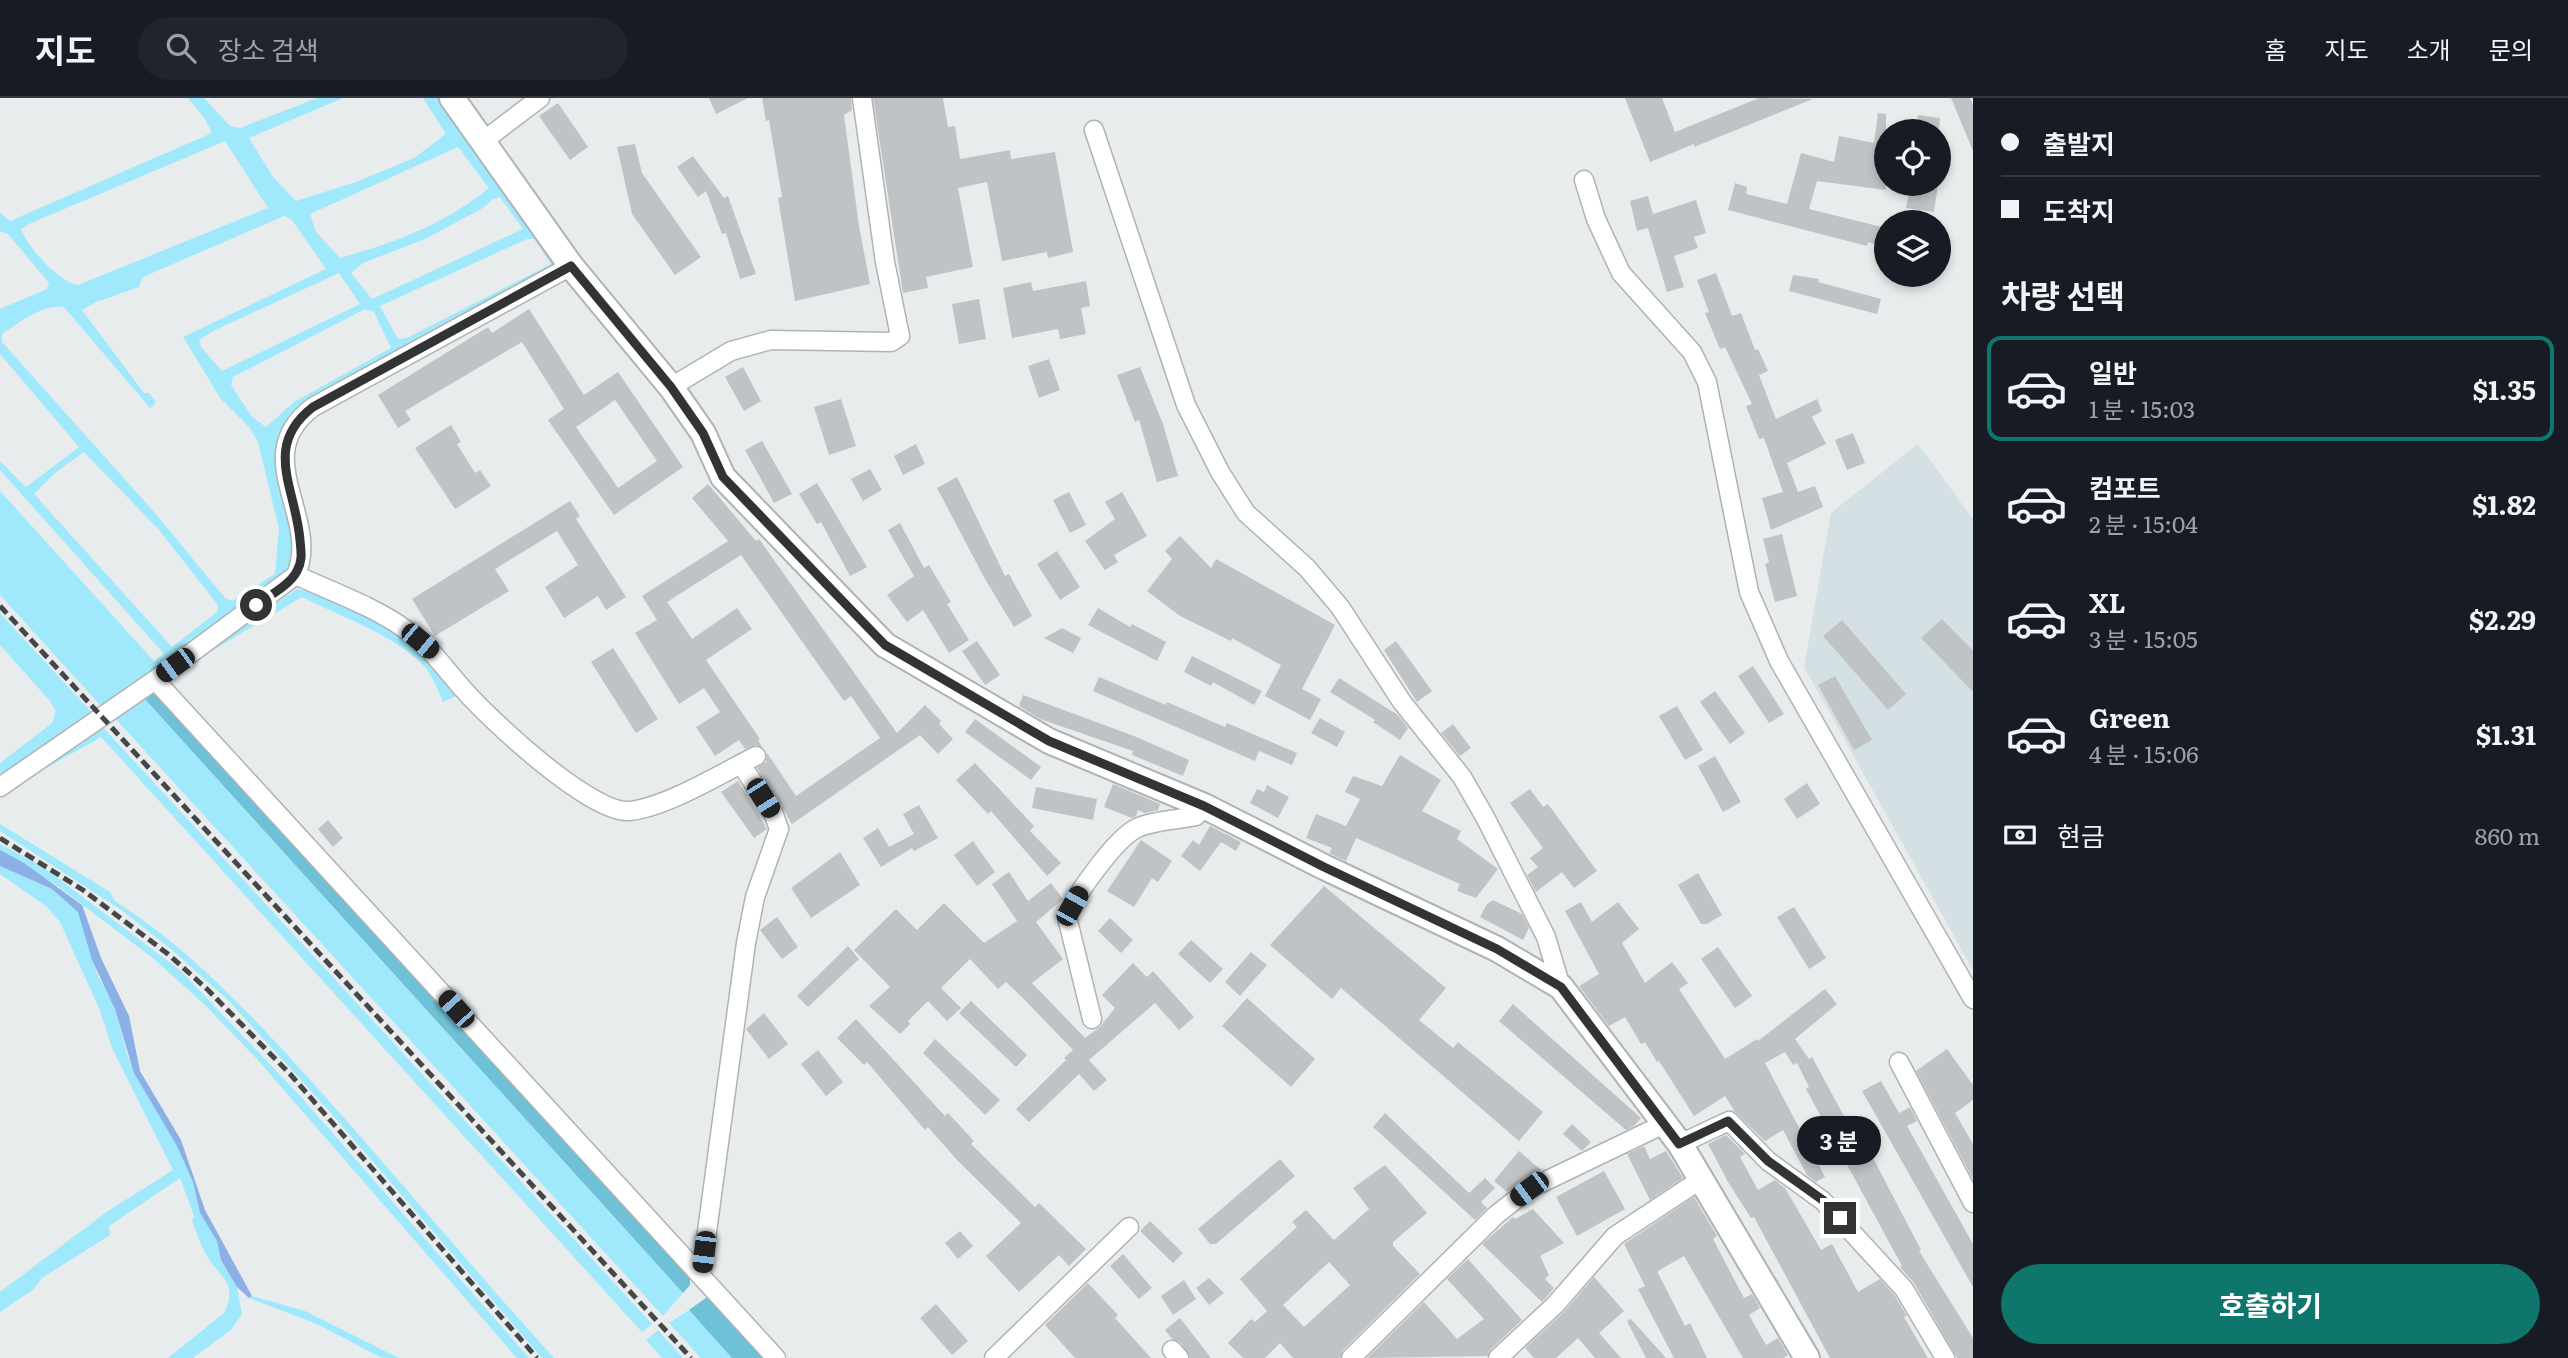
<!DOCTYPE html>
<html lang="ko">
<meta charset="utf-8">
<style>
:root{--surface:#171b24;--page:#20242c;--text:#f1f3f6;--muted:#9ea1a6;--line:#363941;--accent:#0f766e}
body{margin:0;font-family:Literata,"Noto Sans KR",serif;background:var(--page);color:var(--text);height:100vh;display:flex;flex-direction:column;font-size:26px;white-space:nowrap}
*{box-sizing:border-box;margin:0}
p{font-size:23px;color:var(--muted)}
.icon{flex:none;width:38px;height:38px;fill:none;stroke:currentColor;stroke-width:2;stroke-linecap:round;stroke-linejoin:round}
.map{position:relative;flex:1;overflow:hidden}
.drawer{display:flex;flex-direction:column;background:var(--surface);width:595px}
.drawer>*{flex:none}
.hud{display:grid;align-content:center;height:154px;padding:0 28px;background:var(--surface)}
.fabs{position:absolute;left:1874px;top:21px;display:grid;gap:14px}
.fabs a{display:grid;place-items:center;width:77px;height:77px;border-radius:50%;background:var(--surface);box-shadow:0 4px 10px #0003;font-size:35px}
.end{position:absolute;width:32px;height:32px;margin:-16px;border:9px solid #323334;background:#fff;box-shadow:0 0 0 4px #fff}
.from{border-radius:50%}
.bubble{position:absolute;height:49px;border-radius:24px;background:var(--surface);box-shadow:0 4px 10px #0003;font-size:23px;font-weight:700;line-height:49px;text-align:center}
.car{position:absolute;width:21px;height:42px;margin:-21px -10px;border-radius:9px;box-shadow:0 0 5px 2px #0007;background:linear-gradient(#222 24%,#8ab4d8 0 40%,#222 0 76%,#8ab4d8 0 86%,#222 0)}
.hud b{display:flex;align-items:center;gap:24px;height:66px;font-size:26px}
.hud b+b{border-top:2px solid var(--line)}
.hud i{width:18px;height:18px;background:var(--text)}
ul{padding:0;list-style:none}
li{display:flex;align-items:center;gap:21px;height:105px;margin:0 14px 10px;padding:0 14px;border:4px solid transparent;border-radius:14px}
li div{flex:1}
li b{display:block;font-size:26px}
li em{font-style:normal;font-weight:700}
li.current{border-color:var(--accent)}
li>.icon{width:63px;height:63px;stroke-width:1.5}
h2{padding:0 28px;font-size:32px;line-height:84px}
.pay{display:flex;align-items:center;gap:18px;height:77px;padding:0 28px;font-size:26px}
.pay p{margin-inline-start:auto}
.button{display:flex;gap:14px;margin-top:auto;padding:14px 28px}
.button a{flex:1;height:80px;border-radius:42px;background:var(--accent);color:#fff;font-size:28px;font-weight:700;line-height:80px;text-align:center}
header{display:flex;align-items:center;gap:42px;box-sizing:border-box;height:98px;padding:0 35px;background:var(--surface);border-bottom:2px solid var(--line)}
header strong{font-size:33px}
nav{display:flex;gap:38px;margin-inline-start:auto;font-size:24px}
.search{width:490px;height:63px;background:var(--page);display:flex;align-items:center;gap:18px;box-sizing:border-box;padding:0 24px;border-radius:38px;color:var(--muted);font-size:26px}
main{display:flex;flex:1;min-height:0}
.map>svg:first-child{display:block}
</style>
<header>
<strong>지도</strong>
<div class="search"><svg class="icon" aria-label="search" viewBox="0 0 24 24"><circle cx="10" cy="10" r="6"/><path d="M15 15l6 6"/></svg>장소 검색</div>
<nav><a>홈</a><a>지도</a><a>소개</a><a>문의</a></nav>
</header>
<main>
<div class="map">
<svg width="1973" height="1260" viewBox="0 0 1973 1260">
<rect width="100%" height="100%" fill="#e8eced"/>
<path fill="#d4e0e4" d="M1918 346 1973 421V872L1804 569 1831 415Z"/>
<path fill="#a0e9fc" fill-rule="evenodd" d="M188 0H204L230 28 240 30 317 0H343L249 40 273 79 296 103 356 84 414 60 446 36 423 0H443L562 166 311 301C296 314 283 324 279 344 285 377 300 427 294 459 292 470 284 479 277 488L101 608 0 497V393L154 563 164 556 0 372V363L26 389 79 349 0 256V211L47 191 49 185 8 136 0 133V115L10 123 212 35 205 21ZM225 43 268 110 78 187C59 184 28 150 21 131L29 126ZM458 49 489 90C445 126 394 145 340 160L316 134 310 116ZM500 99 523 131 372 201 351 175 363 165 425 141 483 110 493 101ZM284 118 292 122 326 171 183 239 221 301 249 329 258 344 279 431 275 476 232 503 225 500 155 415 2 244V236C20 224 42 206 64 209L150 310 156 304 149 295H144L82 212 96 204 139 189 143 179ZM527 141H534L551 166 407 240 398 241 380 208ZM339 175 360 206 222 273 201 249 199 242 213 233ZM365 211 374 214 391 250 294 304 266 329 252 319 231 287 233 279ZM84 354 159 432 218 507 217 514 172 549 34 396 56 374Z
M297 491C337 500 383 521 415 548 431 562 445 580 460 596L443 604C437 589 431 573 418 562 386 534 340 518 302 499L168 579Z
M0 515 94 617 0 684V665L52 625 56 613 50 603 0 547Z
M143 599 683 1195 663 1218 112 617Z
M100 626 652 1226 642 1234 101 639 0 696Z
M0 726 110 794 115 803C192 852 252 918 313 985 395 1076 472 1170 554 1260H542L330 1014 229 903 171 851 121 812 0 733Z
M0 746 43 769 181 873 302 1000 529 1260H517L256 960 206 908 154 861 59 789 0 752Z
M0 768 52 791 78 813 98 879 109 895 115 911 128 959 177 1048 193 1084 200 1115 217 1143 221 1162 237 1189 242 1216 231 1232 193 1260H168L224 1215C238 1186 223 1182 208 1160 201 1149 197 1135 192 1123L194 1118 180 1080 109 1128 110 1137 42 1180 34 1191 0 1214V1194L108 1113 173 1072 112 950 99 910 60 824 47 809 0 776Z
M252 1198 305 1213 399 1260H382L317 1226 249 1200Z
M689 1212 732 1260H701L669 1225Z
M658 1232 683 1260H662L646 1242Z"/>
<path fill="#6ec1d6" d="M150 595 158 597 690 1181V1187L683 1195 143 599Z
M710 1197 768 1260H732L689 1212Z"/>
<path fill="#8ab0e5" d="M0 752 24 765 82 807 101 860 129 918 140 973 181 1042 205 1112 252 1198 249 1200 237 1189 221 1162 217 1143 200 1115 193 1084 177 1048 134 975 115 911 92 862 78 814 52 791 0 768Z"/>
<path fill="#c0c3c5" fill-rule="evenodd" d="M709 0H748L716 16Z
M762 0H851L852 12 844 17 859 128 870 186 795 203 778 100 782 99 769 22 766 23Z
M873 0H943L948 29 955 28 960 61 1010 52 1011 61 1055 54 1073 154 1048 160 1047 154 1002 163 987 84 958 90 973 169 926 179 928 190 903 195Z
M1625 0H1662L1675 34 1759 0 1813 1 1694 49V46L1650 64Z
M1951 0H1970L1973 7V53Z
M558 5 588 49 570 62 539 18Z
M1878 15 1886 16V92L1817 83 1809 111 1886 130V149L1868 144 1867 148 1728 112 1735 85 1747 89 1746 96 1787 106 1801 55 1834 64 1839 38 1874 45Z
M1918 17 1940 20 1939 33H1916Z
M635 46 642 75 701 159 675 177 632 116 617 49Z
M693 58 724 100 728 98 756 176 740 181 726 135 722 136 706 93 698 99 677 69Z
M1911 86H1938L1934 114 1906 110Z
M1648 98 1653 116 1696 102 1706 135 1694 139 1698 150 1674 158 1684 189 1667 194 1648 130 1637 133 1630 103Z
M1716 175 1732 218 1741 215 1755 252 1758 251 1768 273 1759 277 1776 321 1817 301 1822 313 1812 319 1826 346 1787 365 1798 394 1815 388 1823 409 1771 432 1762 400 1783 394 1764 340 1759 341 1746 308 1752 306 1725 249 1720 251 1705 215 1709 214 1697 182Z
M1793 177 1819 181 1818 184 1881 201 1877 216 1789 193Z
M1086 183 1090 208 1081 210 1086 236 1060 241 1058 231 1012 240 1003 190 1031 184 1033 193Z
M979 201 986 241 959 246 952 206Z
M529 211 584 297 618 274 683 369 614 417 548 322 564 311 522 244 405 313 411 322 398 330 378 297 488 229 492 235ZM615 302 657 363 618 390 576 329Z
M1049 261 1060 292 1039 300 1028 268Z
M743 269 761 303 744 313 725 279Z
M1140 269 1163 326 1178 378 1157 384 1139 322 1135 324 1117 277Z
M841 301 856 348 829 357 814 309Z
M451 327 461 344 457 346 475 375 480 372 491 388 455 411 415 350Z
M1853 335 1865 365 1847 372 1835 342Z
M762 343 792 396 774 405 745 352Z
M916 346 925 366 903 377 894 358Z
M870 371 882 392 863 403 851 381Z
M957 379 1005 478 1009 476 1032 518 1014 529 985 481 937 390Z
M817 385 867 469 850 478 821 424 817 426 799 396Z
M708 386 756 443 759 441 897 635 925 607 941 623 939 626 953 641 938 656 920 637 792 726 757 670 766 664 767 655 796 698 880 640 851 598 844 603 741 457 667 504 692 541 737 510 752 531 706 562 760 641 758 642 762 649 756 647 745 651 739 642 715 658 696 629 720 614 704 590 679 606 635 535 657 522 642 498 728 443 692 400Z
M1069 394 1086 427 1070 435 1053 402Z
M1122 394 1147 438 1114 457 1118 464 1105 472 1085 443 1115 421 1105 404Z
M570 403 580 418 576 421 626 499 606 512 598 498 564 520 545 489 578 467 557 433 495 471 509 493 435 538 412 501Z
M900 425 924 470 929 467 951 504 947 506 969 542 949 555 923 512 907 524 887 497 914 478 888 432Z
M1782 436 1797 498 1775 504 1765 466 1769 464 1763 441Z
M1180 438 1211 470 1216 461 1335 527 1302 591 1321 601 1310 622 1265 598 1281 567 1232 540 1231 543 1180 518 1147 493 1172 461 1165 453Z
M1057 453 1080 489 1060 502 1037 466Z
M1098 510 1130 529 1132 526 1166 544 1157 563 1088 527Z
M1942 521 1973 553V594L1921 540Z
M1842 522 1906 596 1888 612 1823 538Z
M1062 530 1081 540 1073 555 1044 540Z
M977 543 1000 577 985 587 962 553Z
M1396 543 1432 593 1417 604 1384 552Z
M613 550 658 621 636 635 591 564Z
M1192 558 1262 593 1254 607 1213 584 1211 588 1184 574Z
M1753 568 1784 616 1769 625 1738 578Z
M1835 578 1872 642 1854 652 1818 587Z
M1099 579 1166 607 1167 604 1225 629 1227 625 1297 655 1292 667 1259 653 1255 663 1093 593Z
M1339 580 1398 617 1408 630 1400 642 1373 624 1375 622 1330 594Z
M1715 593 1745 635 1730 646 1700 604Z
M1023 597 1134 638 1189 662 1183 678 1132 657 1133 653 1040 621 1019 608Z
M1677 608 1703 652 1685 662 1659 618Z
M1320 620 1345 634 1337 649 1311 635Z
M975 621 1041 669 1031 682 965 634Z
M1453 626 1471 650 1460 658 1441 635Z
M1400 657 1441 682 1422 713 1461 733 1457 741 1498 771 1476 800 1457 793 1460 786 1356 740 1346 763 1329 755 1332 750 1306 740 1316 716 1346 728 1360 701 1345 694 1353 678 1382 688Z
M1715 658 1741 704 1723 714 1698 668Z
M975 665 1034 728 1030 733 1061 765 1047 778 991 713 988 716 956 682Z
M738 683 767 731 754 740 721 694Z
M1807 685 1820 706 1797 721 1784 701Z
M1113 686 1160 706 1158 712 1145 715 1138 712 1136 718 1132 720 1104 709Z
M1267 687 1289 699 1278 720 1250 705 1257 691 1264 694Z
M1036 689 1097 701 1093 722 1032 710Z
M1530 691 1543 709 1548 706 1597 773 1574 790 1562 774 1536 794 1527 777 1538 769 1530 760 1543 750 1510 705Z
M919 707 938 740 914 753 912 750 881 769 863 740 878 730 889 749 914 736 903 716Z
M328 722 343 740 333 749 318 731Z
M1210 728 1241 744 1236 753 1221 744 1200 773 1181 758 1193 742 1199 747Z
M1141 742 1172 763 1158 784 1152 780 1134 809 1107 793Z
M973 743 995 774 977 788 954 757Z
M840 754 860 787 811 820 791 790Z
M1009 774 1028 803 1051 785 1063 801 1036 824 1063 861 1032 885 1085 940 1100 929 1115 910 1102 897 1133 865 1147 879 1153 873 1194 919 1179 932 1155 905 1089 962 1107 982 1094 993 1079 976 1029 1024 1016 1011 1066 962 1064 960 1073 952 1022 899 1006 884 998 891 970 861 941 890 961 910 947 923 928 903 908 923 910 926 900 936 869 908 890 889 854 852 896 811 917 832 944 805 984 845 1017 823 992 786Z
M1698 775 1722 817 1707 826H1701L1678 787Z
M1324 788 1446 890 1419 922 1453 950 1458 944 1543 1014 1519 1043 1341 890 1332 901 1270 847Z
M1493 802 1522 816 1529 830 1523 842 1480 819 1487 806Z
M1581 804 1592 824 1618 804 1639 831 1622 845 1645 885 1672 864 1688 885 1679 891 1725 961 1757 941 1758 943 1825 891 1837 906 1795 941 1809 961 1812 959 1866 1059 1871 1056 1921 1152 1919 1153 1973 1240V1260H1957L1914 1185 1900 1169 1902 1168 1806 991 1809 989 1797 965 1793 967 1785 954 1765 965 1825 1079 1816 1084 1807 1077 1783 1032 1765 1043 1735 1014 1725 998 1694 1018 1659 963 1657 964 1645 944 1641 946 1625 919 1609 928 1579 888 1599 876 1565 813Z
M1794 809 1826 860 1809 871 1777 819Z
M777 819 798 849 782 861 760 832Z
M1110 820 1133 842 1121 855 1098 833Z
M1191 842 1223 871 1210 885 1178 856Z
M848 848 859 861 808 909 797 898Z
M1718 849 1752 898 1735 910 1701 861Z
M1251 854 1267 867 1240 898 1225 884Z
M1247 900 1315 961 1291 989 1222 928Z
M971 903 1027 957 1016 969 959 915Z
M1513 906 1641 1020 1634 1028 1626 1032 1499 923Z
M764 915 788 946 769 961 746 931Z
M856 921 945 1018 948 1015 974 1043 971 1046 1035 1109 1039 1105 1086 1151 1069 1168 1059 1157 1019 1194 986 1158 1021 1125 958 1063 928 1029 925 1032 867 964 864 967 837 940Z
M935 941 1000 1002 985 1017 923 955Z
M1947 951 1973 987V1002L1955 1015 1973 1046V1081L1916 973Z
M818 952 843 984 826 998 801 966Z
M1881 983 1899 1015 1910 1009 1917 1023 1907 1028 1973 1146V1189L1862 993Z
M1385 1015 1469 1095 1485 1080 1495 1090 1481 1104 1487 1110 1475 1122 1373 1029Z
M1572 1026 1591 1044 1582 1053 1563 1036Z
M1726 1037 1745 1056 1740 1059 1758 1092 1775 1082 1785 1090 1821 1152 1832 1146 1858 1194 1880 1181 1895 1198 1907 1218 1904 1219 1928 1260H1830L1754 1119 1751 1120 1728 1084 1708 1046Z
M1644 1048 1650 1061 1666 1053 1683 1080 1650 1102 1627 1056Z
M1519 1053 1541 1072 1524 1081 1507 1094 1494 1083Z
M1280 1061 1295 1078 1216 1146H1210L1198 1131Z
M1385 1067 1427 1115 1393 1144V1148L1420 1176 1343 1252 1340 1260H1293L1280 1245 1265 1260H1243L1228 1245 1251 1221 1255 1224 1267 1213 1240 1181 1297 1129 1292 1124 1306 1112 1334 1142 1369 1111 1353 1090ZM1329 1164 1350 1187 1304 1229 1283 1207Z
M1604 1073 1625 1111 1577 1138 1556 1099Z
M1694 1099 1717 1138 1713 1141 1744 1200 1752 1196 1760 1210 1749 1217 1766 1247 1778 1240 1788 1257 1783 1260H1743L1684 1158 1658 1173V1175L1685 1228 1690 1225 1707 1260H1674L1638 1191 1645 1188 1624 1146Z
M1533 1111 1564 1145 1540 1158 1549 1177 1545 1181 1554 1190 1542 1204 1482 1146 1513 1119 1515 1121Z
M1150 1123 1183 1155 1173 1165 1140 1133Z
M960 1133 973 1148 958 1161 945 1145Z
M1123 1156 1152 1190 1139 1201 1110 1168Z
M1468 1161 1522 1222 1490 1252 1487 1258 1367 1260 1424 1204 1457 1241 1484 1221 1447 1181Z
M1594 1179 1624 1213 1599 1235 1621 1260H1595L1578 1240 1556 1260H1534L1525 1250 1564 1214Z
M1209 1180 1224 1195 1209 1207 1196 1190Z
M1184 1182 1196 1201 1173 1217 1161 1198Z
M1088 1185 1118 1217 1115 1220 1151 1260H1075L1045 1227Z
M936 1206 968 1243 952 1257 920 1220Z
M1180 1220 1211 1260H1190L1181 1245 1172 1241 1165 1232Z
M1631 1221 1666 1260H1646L1627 1223Z"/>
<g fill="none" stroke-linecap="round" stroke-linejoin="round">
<g stroke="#afb3b4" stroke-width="21">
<path id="street" d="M1094 32 1186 307 1220 374 1246 415 1307 470 1340 509 1402 604 1462 679 1485 719 1546 839 1561 889
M482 44 540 0
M1584 82 1596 121 1621 175 1692 254 1707 284 1749 494 1779 563 1973 901
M671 289 731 253 771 242 891 244 900 238 885 164 862 0
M296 477C332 494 373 508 405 531 430 548 445 571 464 592 490 622 591 716 629 713 665 710 722 675 756 658
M155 582 776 1260
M0 689 155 582 296 477C321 418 247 359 313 309L571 168
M1092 921 1067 819C1075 797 1116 740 1137 730 1154 722 1178 722 1196 718L1204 708
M1899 964 1973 1105
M1680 1046 1729 1023 1768 1063 1823 1103 1904 1191 1945 1260
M701 1178 746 845 755 799 779 731 774 717 741 666
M1172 1252 1179 1260
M994 1260 1129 1129
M1351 1260 1496 1117 1529 1091 1664 1026
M1498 1260 1555 1207 1615 1138 1700 1082"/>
</g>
<g stroke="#afb3b4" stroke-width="28">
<path id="secondary" d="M452 0 571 168 671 289 703 335 723 379 885 547 1049 643 1204 708 1324 769 1497 851 1561 889 1680 1046 1807 1260"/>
</g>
<use href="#street" stroke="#fff" stroke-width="18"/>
<use href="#secondary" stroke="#fff" stroke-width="24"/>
<path stroke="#454647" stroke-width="5" stroke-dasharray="10 5" stroke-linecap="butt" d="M0 508 691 1260
M0 740 83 792 168 856 208 892 290 976 537 1260"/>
</g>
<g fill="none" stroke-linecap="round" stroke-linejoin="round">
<path stroke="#323334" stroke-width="9" d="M256 507C269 498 290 487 297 473 303 462 301 454 300 442 296 391 262 348 313 309L571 168 671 289 703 335 723 379 885 547 1049 643 1204 708 1324 769 1497 851 1561 889 1679 1046 1728 1023 1768 1063 1824 1103 1840 1120"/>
</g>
</svg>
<div class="fabs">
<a><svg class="icon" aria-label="locate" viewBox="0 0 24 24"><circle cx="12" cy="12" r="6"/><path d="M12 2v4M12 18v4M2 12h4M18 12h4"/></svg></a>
<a><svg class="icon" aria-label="layers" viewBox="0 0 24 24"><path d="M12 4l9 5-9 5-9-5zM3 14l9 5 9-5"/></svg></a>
</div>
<i class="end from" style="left:256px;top:507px"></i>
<i class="end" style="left:1840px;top:1120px"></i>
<div class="bubble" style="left:1797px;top:1018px;width:84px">3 분</div>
<i class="car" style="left:420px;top:543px;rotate:130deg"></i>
<i class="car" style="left:175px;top:567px;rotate:234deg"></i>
<i class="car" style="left:763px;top:700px;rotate:148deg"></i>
<i class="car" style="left:1072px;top:808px;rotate:29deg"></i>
<i class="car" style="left:456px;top:911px;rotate:318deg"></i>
<i class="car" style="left:1529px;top:1091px;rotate:233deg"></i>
<i class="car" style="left:704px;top:1154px;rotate:187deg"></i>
</div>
<section class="drawer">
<div class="hud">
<b><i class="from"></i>출발지</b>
<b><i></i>도착지</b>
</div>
<h2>차량 선택</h2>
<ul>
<li class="current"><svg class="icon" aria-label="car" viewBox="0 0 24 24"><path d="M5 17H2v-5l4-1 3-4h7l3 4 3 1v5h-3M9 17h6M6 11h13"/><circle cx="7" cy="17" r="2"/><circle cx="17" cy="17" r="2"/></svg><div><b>일반</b><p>1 분 · 15:03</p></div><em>$1.35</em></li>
<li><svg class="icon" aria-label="car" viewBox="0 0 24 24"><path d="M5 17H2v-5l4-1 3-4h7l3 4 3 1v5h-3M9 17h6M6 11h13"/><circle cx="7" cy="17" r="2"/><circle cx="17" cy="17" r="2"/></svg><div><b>컴포트</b><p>2 분 · 15:04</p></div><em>$1.82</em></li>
<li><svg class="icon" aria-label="car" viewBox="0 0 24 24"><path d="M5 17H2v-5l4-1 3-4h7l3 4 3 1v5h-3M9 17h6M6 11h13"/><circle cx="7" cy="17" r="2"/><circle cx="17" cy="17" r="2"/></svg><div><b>XL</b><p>3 분 · 15:05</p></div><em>$2.29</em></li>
<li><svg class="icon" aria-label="car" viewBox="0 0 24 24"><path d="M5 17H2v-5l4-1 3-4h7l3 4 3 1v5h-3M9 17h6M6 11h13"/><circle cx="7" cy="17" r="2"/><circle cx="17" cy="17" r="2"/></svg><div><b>Green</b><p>4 분 · 15:06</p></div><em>$1.31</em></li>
</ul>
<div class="pay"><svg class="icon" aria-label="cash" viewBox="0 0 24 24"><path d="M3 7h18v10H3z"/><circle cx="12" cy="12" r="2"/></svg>현금<p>860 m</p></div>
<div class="button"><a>호출하기</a></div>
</section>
</main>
